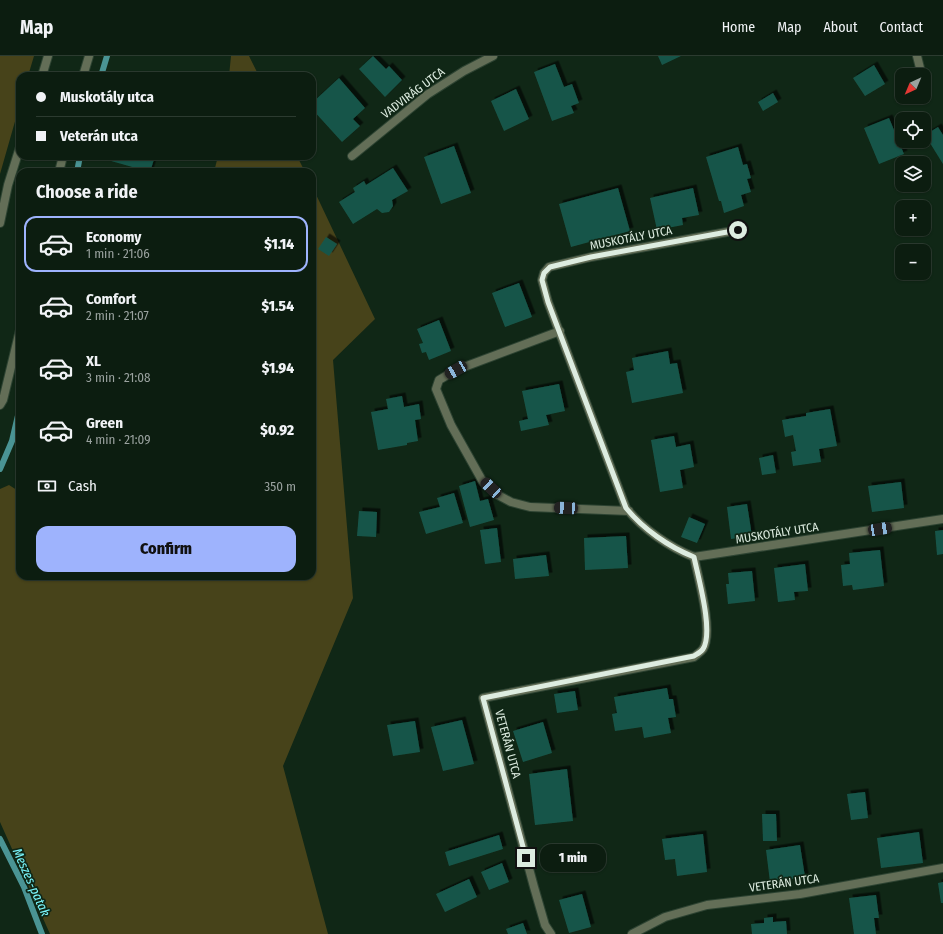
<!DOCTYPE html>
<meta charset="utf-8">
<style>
:root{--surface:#0c1d10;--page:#152619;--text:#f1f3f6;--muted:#9aa29f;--line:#2c3b30;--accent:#9eb3fd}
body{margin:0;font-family:"Fira Sans Condensed",sans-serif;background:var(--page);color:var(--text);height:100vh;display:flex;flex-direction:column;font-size:15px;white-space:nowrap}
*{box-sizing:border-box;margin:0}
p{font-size:13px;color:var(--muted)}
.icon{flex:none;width:22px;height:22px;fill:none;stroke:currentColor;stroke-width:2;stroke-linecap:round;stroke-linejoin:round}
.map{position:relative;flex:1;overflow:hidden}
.details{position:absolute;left:16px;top:112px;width:300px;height:412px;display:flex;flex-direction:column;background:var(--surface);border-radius:12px;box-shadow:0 1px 3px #0004,0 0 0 1px var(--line)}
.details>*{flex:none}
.guide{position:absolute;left:16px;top:16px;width:300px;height:88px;border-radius:12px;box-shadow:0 1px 3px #0004,0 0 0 1px var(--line);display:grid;align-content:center;height:88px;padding:0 20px;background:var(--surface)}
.needle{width:26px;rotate:224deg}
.tools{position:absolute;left:895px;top:12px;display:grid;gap:8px}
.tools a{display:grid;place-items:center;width:36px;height:36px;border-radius:8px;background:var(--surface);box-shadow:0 1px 3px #0004,0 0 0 1px var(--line);font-size:20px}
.end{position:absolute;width:18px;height:18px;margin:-9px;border:5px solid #ddece0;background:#111;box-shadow:0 0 0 2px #111}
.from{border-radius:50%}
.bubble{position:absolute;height:28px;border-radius:12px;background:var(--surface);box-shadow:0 1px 3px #0004,0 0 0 1px var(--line);font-size:13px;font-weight:800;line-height:28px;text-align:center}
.car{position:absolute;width:12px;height:24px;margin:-12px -6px;border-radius:5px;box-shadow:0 0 3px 1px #0007;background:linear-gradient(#222 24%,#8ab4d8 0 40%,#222 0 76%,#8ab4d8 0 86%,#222 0)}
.guide b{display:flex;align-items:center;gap:14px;height:38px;font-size:15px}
.guide b+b{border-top:1px solid var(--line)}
.guide i{width:10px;height:10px;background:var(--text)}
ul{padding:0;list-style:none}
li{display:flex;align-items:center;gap:12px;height:56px;margin:0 8px 6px;padding:0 12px;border:2px solid transparent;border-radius:12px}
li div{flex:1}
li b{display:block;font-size:15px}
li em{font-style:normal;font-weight:800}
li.current{border-color:var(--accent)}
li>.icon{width:36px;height:36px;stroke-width:1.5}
h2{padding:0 20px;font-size:18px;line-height:48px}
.pay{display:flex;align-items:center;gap:10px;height:44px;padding:0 20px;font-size:15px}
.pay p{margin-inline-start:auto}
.button{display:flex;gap:8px;margin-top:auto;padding:8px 20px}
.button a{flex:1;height:46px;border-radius:12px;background:var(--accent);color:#111;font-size:16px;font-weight:800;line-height:46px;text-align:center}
header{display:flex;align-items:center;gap:24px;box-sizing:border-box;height:56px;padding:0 20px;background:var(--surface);border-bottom:1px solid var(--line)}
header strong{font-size:19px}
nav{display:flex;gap:22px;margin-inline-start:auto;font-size:14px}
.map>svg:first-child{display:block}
</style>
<header>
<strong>Map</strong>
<nav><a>Home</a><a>Map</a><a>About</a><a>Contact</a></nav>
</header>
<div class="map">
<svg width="943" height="878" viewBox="0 0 943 878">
<defs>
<filter id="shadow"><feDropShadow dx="3.5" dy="-3.5" stdDeviation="0" flood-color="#0009"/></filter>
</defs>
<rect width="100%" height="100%" fill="#102716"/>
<path fill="#47431a" d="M0 0H34L28 20H20V48L0 118Z
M231 0H249L259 20H229Z
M218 100H297L305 116H214Z
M312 130 375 263 333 304 353 542 283 710 328 878H50L0 766V433L9 429 20 436V520H312Z"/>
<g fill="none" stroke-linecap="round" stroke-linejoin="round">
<path stroke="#4a9494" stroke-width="6" d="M101 20 107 0
M77 116 80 100
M0 413 12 385 20 351
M0 783 24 831 42 878"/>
</g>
<path fill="#185548" filter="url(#shadow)" d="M373 0 386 13 389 10 402 24 385 41 359 13Z
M658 0H681L662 9Z
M555 8 564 31 572 28 579 47 571 50 574 57 552 65 534 16Z
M874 9 885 28 865 40 853 22Z
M339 22 365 52 353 63 360 70 342 86 312 53V47Z
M516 33 529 63 504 75 491 45Z
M773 37 778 46 763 55 758 46Z
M889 62 904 98 879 108 864 72Z
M938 71 943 79V108L925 79Z
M454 90 471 137 441 148 424 101Z
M738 91 743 109 747 108 751 122 747 123 751 136 741 139 744 150 724 157 721 145H719L706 101Z
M105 100H155L150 116 104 103Z
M183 100H200L199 104 182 102Z
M393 112 408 135 392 144 393 150 389 156 382 157 377 153 353 168 339 146 355 136 353 132 364 125 366 129Z
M618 132 630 175 571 191 559 148Z
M693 132 699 159 682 162 683 169 657 174 650 142Z
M326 181 337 188 329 200 318 193Z
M519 227 532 261 505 271 492 237Z
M439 264 451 295 429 304 426 296 422 297 419 288 423 287 417 273Z
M668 295 670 308 677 307 683 337 632 347 626 316 634 314 632 302Z
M559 328 565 355 546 359 549 369 521 375 519 365 528 363 522 335Z
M402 340 404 351 419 348 421 363 415 364 418 385 407 387V389L378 394 371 356 388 353 386 343Z
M830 353 837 390 819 393 821 406 793 410 791 396 796 395 793 379 785 381 782 364 806 360V357Z
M674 380 676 391 690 388 694 411 680 414 683 432 660 436 651 384Z
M773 399 776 417 762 419 759 402Z
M475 425 480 445 488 443 494 464 470 471 459 430Z
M901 426 904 452 872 456 868 430Z
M454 437 463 467 426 478 419 456 440 451 437 442Z
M747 448 752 480 731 483 727 451Z
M359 455 377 456 376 481 357 480Z
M689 461 705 468 697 487 681 481Z
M497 472 501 506 485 508 480 474Z
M943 474V498L937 499 935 475Z
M626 480 628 512 585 514 584 482Z
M880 494 884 530 853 534 852 529 843 530 841 509 850 508 849 497Z
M546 499 549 520 515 523 513 503Z
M805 508 808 535 794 536 795 544 778 546 774 512Z
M752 515 755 545 728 548 726 528H729L728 517Z
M667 632 669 643H673L676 661 668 662 671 677 644 682 642 671 615 675 612 658 617 657 614 641Z
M575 635 578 654 557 657 554 638Z
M462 664 474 708 443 715 431 671Z
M415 665 420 696 393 700 387 669Z
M543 666 552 697 523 706 513 675Z
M567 713 573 765 535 769 529 718Z
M865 736 868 762 851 764 847 738Z
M762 758H776L777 785H763Z
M919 776 923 807 881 812 877 782Z
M703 778 707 816 677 820 675 803 665 804 662 783Z
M499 779 503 793 449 810 445 796Z
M800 789 805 821 770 826 766 794Z
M502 807 509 826 489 834 481 816Z
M469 823 477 841 445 856 436 838Z
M943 826V847H941L938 827Z
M582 838 591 871 569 877 559 844Z
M876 839 879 862H874L876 878H854L849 842Z
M773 861V866L786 865 787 878H752L751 868 764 867V862Z
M523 867 527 878H508L506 873Z"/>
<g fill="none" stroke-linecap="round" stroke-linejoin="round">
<g stroke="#2d4332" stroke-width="10">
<path id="minor" d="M917 0 920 12
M83 20 89 0
M352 100 428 38 464 15 493 0
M59 116 63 100
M738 174 591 201 549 211 544 217 542 224 548 246 626 452C643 473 669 491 694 501L943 463
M560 275 456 314 439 324 436 333 451 369 483 426 498 439 511 446 530 451 629 455
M0 349 3 344 20 274
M551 878 545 869 534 831 483 642 694 601C697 598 701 596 703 593 714 576 698 521 694 501
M632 878 665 861 707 849 800 838 943 812"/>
</g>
<g stroke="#2d4332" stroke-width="10">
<path id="tertiary" d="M42 20 48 0
M0 167 8 129 20 91"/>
</g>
<use href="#minor" stroke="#636e57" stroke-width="8"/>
<use href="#tertiary" stroke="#636e57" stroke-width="8"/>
</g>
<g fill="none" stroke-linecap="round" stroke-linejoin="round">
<path stroke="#ddece0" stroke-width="5" d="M526 802 483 642 694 600C697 598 701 596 703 593 714 576 698 521 694 501 669 491 643 473 626 452L548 246 542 224 544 217 550 211 591 201 738 174"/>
</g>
<g text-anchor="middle" stroke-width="3.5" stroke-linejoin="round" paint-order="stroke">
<g font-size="12" fill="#ddece0" stroke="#102716">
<text transform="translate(413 37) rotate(-37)" y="4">VADVIRÁG UTCA</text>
<text transform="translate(631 182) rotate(-11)" y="4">MUSKOTÁLY UTCA</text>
<text transform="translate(777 477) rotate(-9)" y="4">MUSKOTÁLY UTCA</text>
<text transform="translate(508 688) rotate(75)" y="4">VETERÁN UTCA</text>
<text transform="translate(784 827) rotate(-8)" y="4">VETERÁN UTCA</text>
</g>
<g font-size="13" font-style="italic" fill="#7af7fd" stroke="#102716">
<text transform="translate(32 826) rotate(66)" y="5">Meszes-patak</text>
</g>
</g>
</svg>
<div class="tools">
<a><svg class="needle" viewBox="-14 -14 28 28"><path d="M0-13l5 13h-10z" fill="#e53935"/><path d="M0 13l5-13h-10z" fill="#9aa29f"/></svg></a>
<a><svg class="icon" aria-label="locate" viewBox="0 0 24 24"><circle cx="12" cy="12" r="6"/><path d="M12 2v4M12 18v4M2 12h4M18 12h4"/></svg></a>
<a><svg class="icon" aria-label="layers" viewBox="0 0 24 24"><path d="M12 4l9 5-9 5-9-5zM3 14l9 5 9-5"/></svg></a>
<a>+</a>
<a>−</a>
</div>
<i class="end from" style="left:738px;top:174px"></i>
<i class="end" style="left:526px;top:802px"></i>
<div class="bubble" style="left:540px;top:788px;width:66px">1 min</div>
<i class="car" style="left:456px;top:314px;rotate:240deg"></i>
<i class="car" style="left:491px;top:432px;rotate:313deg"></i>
<i class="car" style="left:566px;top:452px;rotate:273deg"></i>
<i class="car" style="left:880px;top:473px;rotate:81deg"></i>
<div class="guide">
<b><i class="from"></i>Muskotály utca</b>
<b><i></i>Veterán utca</b>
</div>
<section class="details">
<h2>Choose a ride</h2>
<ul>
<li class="current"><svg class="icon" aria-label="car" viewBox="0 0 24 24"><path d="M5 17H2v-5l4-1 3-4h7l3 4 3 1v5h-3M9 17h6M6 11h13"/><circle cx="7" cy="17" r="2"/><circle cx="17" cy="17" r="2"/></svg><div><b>Economy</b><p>1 min · 21:06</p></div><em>$1.14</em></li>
<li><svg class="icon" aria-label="car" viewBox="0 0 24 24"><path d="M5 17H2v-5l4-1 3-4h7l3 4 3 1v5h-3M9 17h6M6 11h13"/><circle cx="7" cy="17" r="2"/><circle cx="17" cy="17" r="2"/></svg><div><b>Comfort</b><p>2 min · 21:07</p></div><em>$1.54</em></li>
<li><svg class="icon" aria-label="car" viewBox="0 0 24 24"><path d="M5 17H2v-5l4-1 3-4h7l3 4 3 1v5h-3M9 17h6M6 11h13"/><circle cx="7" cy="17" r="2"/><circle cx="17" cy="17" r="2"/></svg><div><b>XL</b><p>3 min · 21:08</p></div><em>$1.94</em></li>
<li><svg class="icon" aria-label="car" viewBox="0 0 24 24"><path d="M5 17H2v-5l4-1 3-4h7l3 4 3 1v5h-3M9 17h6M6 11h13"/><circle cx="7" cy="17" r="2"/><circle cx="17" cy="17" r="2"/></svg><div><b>Green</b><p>4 min · 21:09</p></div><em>$0.92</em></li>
</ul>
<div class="pay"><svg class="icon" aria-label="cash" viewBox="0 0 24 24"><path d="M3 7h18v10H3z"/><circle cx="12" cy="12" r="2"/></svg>Cash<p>350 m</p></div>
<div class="button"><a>Confirm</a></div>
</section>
</div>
